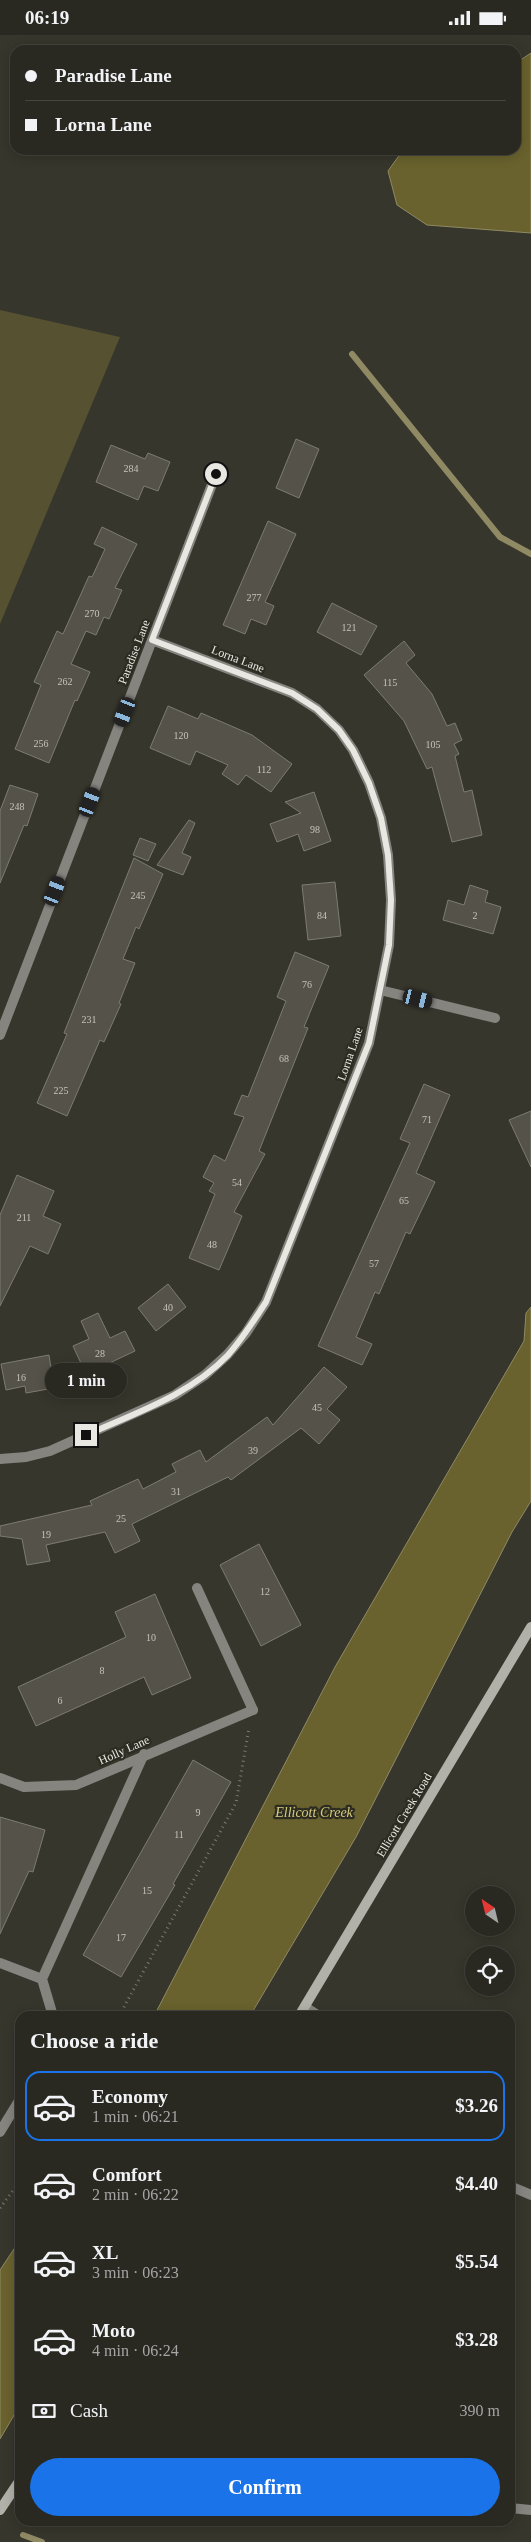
<!DOCTYPE html>
<meta charset="utf-8">
<style>
:root{--surface:#292821;--page:#35342e;--text:#f1f3f6;--muted:#a5a6a5;--line:#45443f;--accent:#1a73e8}
body{margin:0;font-family:Georgia,serif;background:var(--page);color:var(--text);height:100vh;display:flex;flex-direction:column;font-size:19px;white-space:nowrap}
*{box-sizing:border-box;margin:0}
p{font-size:16px;color:var(--muted)}
.icon{flex:none;width:28px;height:28px;fill:none;stroke:currentColor;stroke-width:2;stroke-linecap:round;stroke-linejoin:round}
.map{position:relative;flex:1;overflow:hidden}
.side{position:absolute;left:15px;top:1976px;width:500px;height:515px;display:flex;flex-direction:column;background:var(--surface);border-radius:15px;box-shadow:0 2px 12px #0003,0 0 0 1px var(--line)}
.side>*{flex:none}
.hud{position:absolute;left:10px;top:10px;width:511px;height:110px;border-radius:15px;box-shadow:0 2px 12px #0003,0 0 0 1px var(--line);display:grid;align-content:center;height:110px;padding:0 15px;background:var(--surface)}
.needle{width:32px;rotate:325deg}
.fabs{position:absolute;left:465px;top:1851px;display:grid;gap:10px}
.fabs a{display:grid;place-items:center;width:50px;height:50px;border-radius:50%;background:var(--surface);box-shadow:0 2px 12px #0003,0 0 0 1px var(--line);font-size:25px}
.end{position:absolute;width:22px;height:22px;margin:-11px;border:6px solid #e8e7e1;background:#111;box-shadow:0 0 0 2px #111}
.from{border-radius:50%}
.bubble{position:absolute;height:35px;border-radius:18px;background:var(--surface);box-shadow:0 2px 12px #0003,0 0 0 1px var(--line);font-size:16px;font-weight:700;line-height:35px;text-align:center}
.car{position:absolute;width:15px;height:30px;margin:-15px -8px;border-radius:6px;box-shadow:0 0 4px 1px #0007;background:linear-gradient(#222 24%,#8ab4d8 0 40%,#222 0 76%,#8ab4d8 0 86%,#222 0)}
.hud b{display:flex;align-items:center;gap:18px;height:48px;font-size:19px}
.hud b+b{border-top:1px solid var(--line)}
.hud i{width:12px;height:12px;background:var(--text)}
ul{padding:0;list-style:none}
li{display:flex;align-items:center;gap:15px;height:70px;margin:0 10px 8px;padding:0 5px;border:2px solid transparent;border-radius:15px}
li div{flex:1}
li b{display:block;font-size:19px}
li em{font-style:normal;font-weight:700}
li.active{border-color:var(--accent)}
li>.icon{width:45px;height:45px;stroke-width:1.5}
h2{padding:0 15px;font-size:22px;line-height:60px}
.pay{display:flex;align-items:center;gap:12px;height:55px;padding:0 15px;font-size:19px}
.pay p{margin-inline-start:auto}
.cta{display:flex;gap:10px;margin-top:auto;padding:10px 15px}
.cta a{flex:1;height:58px;border-radius:30px;background:var(--accent);color:#fff;font-size:20px;font-weight:700;line-height:58px;text-align:center}
.status{display:flex;justify-content:space-between;align-items:center;height:35px;padding:0 25px;background:var(--surface);direction:ltr}
.status svg{height:14px;fill:currentColor}
.map>svg:first-child{display:block}
</style>
<div class="status"><b>06:19</b><svg viewBox="0 0 49 12"><path d="M0 12V9h3v3zM5 12V6h3v6zM10 12V3h3v9zM15 12V0h3v12zM26 1h20v11H26zM47 4h2v5h-2z"/></svg></div>
<div class="map">
<svg width="531" height="2507" viewBox="0 0 531 2507">
<rect width="100%" height="100%" fill="#37362c"/>
<path fill="#555131" d="M0 275 120 302 0 589Z"/>
<path fill="#69622e" stroke="#8f8a64" d="M531 18V198L427 190 397 170 388 136 403 115H516V28Z
M531 1272V1466L512 1497 356 1802 250 1981H154L335 1632 524 1306 526 1278Z
M20 2205V2370L0 2404V2235Z"/>
<g fill="none" stroke-linecap="round" stroke-linejoin="round">
<path stroke="#8f8a64" stroke-width="6" d="M352 319 500 502 531 519
M23 2500 42 2507"/>
</g>
<path fill="#555349" stroke="#7d7c71" d="M296 404 319 414 299 463 276 453Z
M111 410 145 424 148 418 170 427 158 456 144 451 138 465 96 447Z
M268 486 296 499 265 567 274 571 266 590 251 584 245 599 223 590Z
M102 492 137 509 115 553 122 555 109 584 104 582 96 600 86 596 71 629 90 637 77 666 75 665 49 728 15 714 41 650 34 647 57 596 63 599 89 541 92 542 105 514 94 509Z
M332 568 377 591 361 620 317 597Z
M404 606 415 620 406 628 432 659 447 691 455 688 462 705 454 709 459 719 455 721 464 757 472 755 482 800 452 807 432 732 427 734 404 686 364 640Z
M168 671 198 684 201 678 252 700 292 729 271 757 246 740 238 750 222 739 228 730 196 716 190 730 150 713Z
M10 750 38 759 27 791 24 790 0 848V776Z
M314 757 331 806 304 816 298 799 277 807 270 789 301 778 285 767Z
M189 785 195 788 182 818 191 822 183 840 157 830Z
M140 803 156 809 148 826 133 820Z
M134 823 163 839 139 894 136 892 123 924 135 928 119 968 121 969 104 1007 100 1005 67 1081 37 1068 67 999 64 998Z
M335 847 341 901 308 905 302 850Z
M470 850 488 856 485 867 501 872 493 899 443 885 448 865 464 870Z
M295 917 329 931 304 992 308 993 259 1116 265 1119 234 1177 242 1181 219 1235 189 1223 215 1159 209 1156 214 1148 203 1142 214 1120 225 1126 244 1082 234 1079 242 1060 248 1062 286 966 277 962Z
M424 1049 450 1060 416 1138 435 1147 410 1199 406 1197 379 1259 375 1257 356 1302 372 1309 362 1330 318 1311 410 1108 400 1104Z
M531 1076V1132L509 1085Z
M17 1140 54 1156 43 1181 61 1189 48 1219 30 1211 0 1271V1180Z
M168 1249 186 1272 156 1296 138 1273Z
M98 1278 110 1303 125 1296 135 1316 86 1339 73 1311 89 1304 81 1286Z
M49 1320 54 1353 26 1358 25 1351 6 1355 1 1329Z
M324 1332 347 1352 327 1374 340 1385 319 1409 301 1393 231 1445 228 1442 132 1489 140 1506 115 1518 105 1497 46 1510 50 1526 27 1530 22 1504 0 1501V1491L92 1470 90 1466 138 1444 143 1454 176 1437 172 1429 200 1415 206 1427 267 1382 273 1390Z
M259 1509 301 1590 261 1611 220 1530Z
M155 1559 191 1643 152 1660 144 1642 36 1691 18 1652 126 1602 115 1577Z
M193 1725 231 1747 173 1849 175 1850 121 1942 83 1920Z
M0 1782 45 1795 33 1837 29 1836 0 1899Z"/>
<g fill="none" stroke-linecap="round" stroke-linejoin="round">
<path stroke="#7a7970" stroke-width="3" stroke-dasharray="1 4" stroke-linecap="butt" d="M119 1981 236 1768 249 1693
M0 2173 20 2146"/>
<path stroke="#85847f" stroke-width="10" d="M197 1553 253 1675
M0 1928 42 1944
M53 1981 42 1944 144 1719
M0 2097 20 2064"/>
<path stroke="#85847f" stroke-width="10" d="M380 955 495 983
M0 1000 216 439
M0 1424 26 1422 50 1416 175 1360 205 1340 227 1320 246 1298 266 1267 369 1008 389 910 391 865 388 820 381 783 369 748 353 715 339 695 317 674 292 658 152 605
M0 1743 24 1752 76 1750 253 1675
M305 1972 319 1981
M510 2151 531 2160
M510 2473 531 2475"/>
<path stroke="#b2b1a9" stroke-width="10" d="M299 1981 531 1592
M0 2475 20 2445"/>
</g>
<g fill="none" stroke-linecap="round" stroke-linejoin="round">
<path stroke="#e8e7e1" stroke-width="6" d="M86 1400C135 1378 190 1360 228 1320 243 1303 254 1285 266 1267L369 1008 389 910 391 865 388 820 381 783 369 748 353 715 339 695 317 674 292 658 152 605 216 439"/>
</g>
<g text-anchor="middle" stroke-width="4.5" stroke-linejoin="round" paint-order="stroke">
<g font-size="10" fill="#c3c2bb">
<text x="131" y="437">284</text>
<text x="254" y="566">277</text>
<text x="92" y="582">270</text>
<text x="349" y="596">121</text>
<text x="65" y="650">262</text>
<text x="390" y="651">115</text>
<text x="181" y="704">120</text>
<text x="41" y="712">256</text>
<text x="433" y="713">105</text>
<text x="264" y="738">112</text>
<text x="17" y="775">248</text>
<text x="315" y="798">98</text>
<text x="138" y="864">245</text>
<text x="322" y="884">84</text>
<text x="475" y="884">2</text>
<text x="307" y="953">76</text>
<text x="89" y="988">231</text>
<text x="284" y="1027">68</text>
<text x="61" y="1059">225</text>
<text x="427" y="1088">71</text>
<text x="237" y="1151">54</text>
<text x="404" y="1169">65</text>
<text x="24" y="1186">211</text>
<text x="212" y="1213">48</text>
<text x="374" y="1232">57</text>
<text x="168" y="1276">40</text>
<text x="100" y="1322">28</text>
<text x="21" y="1346">16</text>
<text x="317" y="1376">45</text>
<text x="253" y="1419">39</text>
<text x="176" y="1460">31</text>
<text x="121" y="1487">25</text>
<text x="46" y="1503">19</text>
<text x="265" y="1560">12</text>
<text x="151" y="1606">10</text>
<text x="102" y="1639">8</text>
<text x="60" y="1669">6</text>
<text x="198" y="1781">9</text>
<text x="179" y="1803">11</text>
<text x="147" y="1859">15</text>
<text x="121" y="1906">17</text>
</g>
<g font-size="12" fill="#e8e7e1" stroke="#2d2c22">
<text transform="translate(134 617) rotate(-69)" y="4">Paradise Lane</text>
<text transform="translate(238 624) rotate(21)" y="4">Lorna Lane</text>
<text transform="translate(350 1019) rotate(-71)" y="4">Lorna Lane</text>
<text transform="translate(124 1715) rotate(-24)" y="4">Holly Lane</text>
<text transform="translate(404 1780) rotate(-59)" y="4">Ellicott Creek Road</text>
</g>
<g font-size="14" font-style="italic" fill="#d7cc7b" stroke="#2d2c22">
<text x="314" y="1782">Ellicott Creek</text>
</g>
</g>
</svg>
<div class="fabs">
<a><svg class="needle" viewBox="-14 -14 28 28"><path d="M0-13l5 13h-10z" fill="#e53935"/><path d="M0 13l5-13h-10z" fill="#a5a6a5"/></svg></a>
<a><svg class="icon" aria-label="locate" viewBox="0 0 24 24"><circle cx="12" cy="12" r="6"/><path d="M12 2v4M12 18v4M2 12h4M18 12h4"/></svg></a>
</div>
<i class="end from" style="left:216px;top:439px"></i>
<i class="end" style="left:86px;top:1400px"></i>
<div class="bubble" style="left:45px;top:1328px;width:82px">1 min</div>
<i class="car" style="left:125px;top:677px;rotate:201deg"></i>
<i class="car" style="left:90px;top:767px;rotate:21deg"></i>
<i class="car" style="left:55px;top:856px;rotate:21deg"></i>
<i class="car" style="left:418px;top:964px;rotate:104deg"></i>
<div class="hud">
<b><i class="from"></i>Paradise Lane</b>
<b><i></i>Lorna Lane</b>
</div>
<section class="side">
<h2>Choose a ride</h2>
<ul>
<li class="active"><svg class="icon" aria-label="car" viewBox="0 0 24 24"><path d="M5 17H2v-5l4-1 3-4h7l3 4 3 1v5h-3M9 17h6M6 11h13"/><circle cx="7" cy="17" r="2"/><circle cx="17" cy="17" r="2"/></svg><div><b>Economy</b><p>1 min · 06:21</p></div><em>$3.26</em></li>
<li><svg class="icon" aria-label="car" viewBox="0 0 24 24"><path d="M5 17H2v-5l4-1 3-4h7l3 4 3 1v5h-3M9 17h6M6 11h13"/><circle cx="7" cy="17" r="2"/><circle cx="17" cy="17" r="2"/></svg><div><b>Comfort</b><p>2 min · 06:22</p></div><em>$4.40</em></li>
<li><svg class="icon" aria-label="car" viewBox="0 0 24 24"><path d="M5 17H2v-5l4-1 3-4h7l3 4 3 1v5h-3M9 17h6M6 11h13"/><circle cx="7" cy="17" r="2"/><circle cx="17" cy="17" r="2"/></svg><div><b>XL</b><p>3 min · 06:23</p></div><em>$5.54</em></li>
<li><svg class="icon" aria-label="car" viewBox="0 0 24 24"><path d="M5 17H2v-5l4-1 3-4h7l3 4 3 1v5h-3M9 17h6M6 11h13"/><circle cx="7" cy="17" r="2"/><circle cx="17" cy="17" r="2"/></svg><div><b>Moto</b><p>4 min · 06:24</p></div><em>$3.28</em></li>
</ul>
<div class="pay"><svg class="icon" aria-label="cash" viewBox="0 0 24 24"><path d="M3 7h18v10H3z"/><circle cx="12" cy="12" r="2"/></svg>Cash<p>390 m</p></div>
<div class="cta"><a>Confirm</a></div>
</section>
</div>
